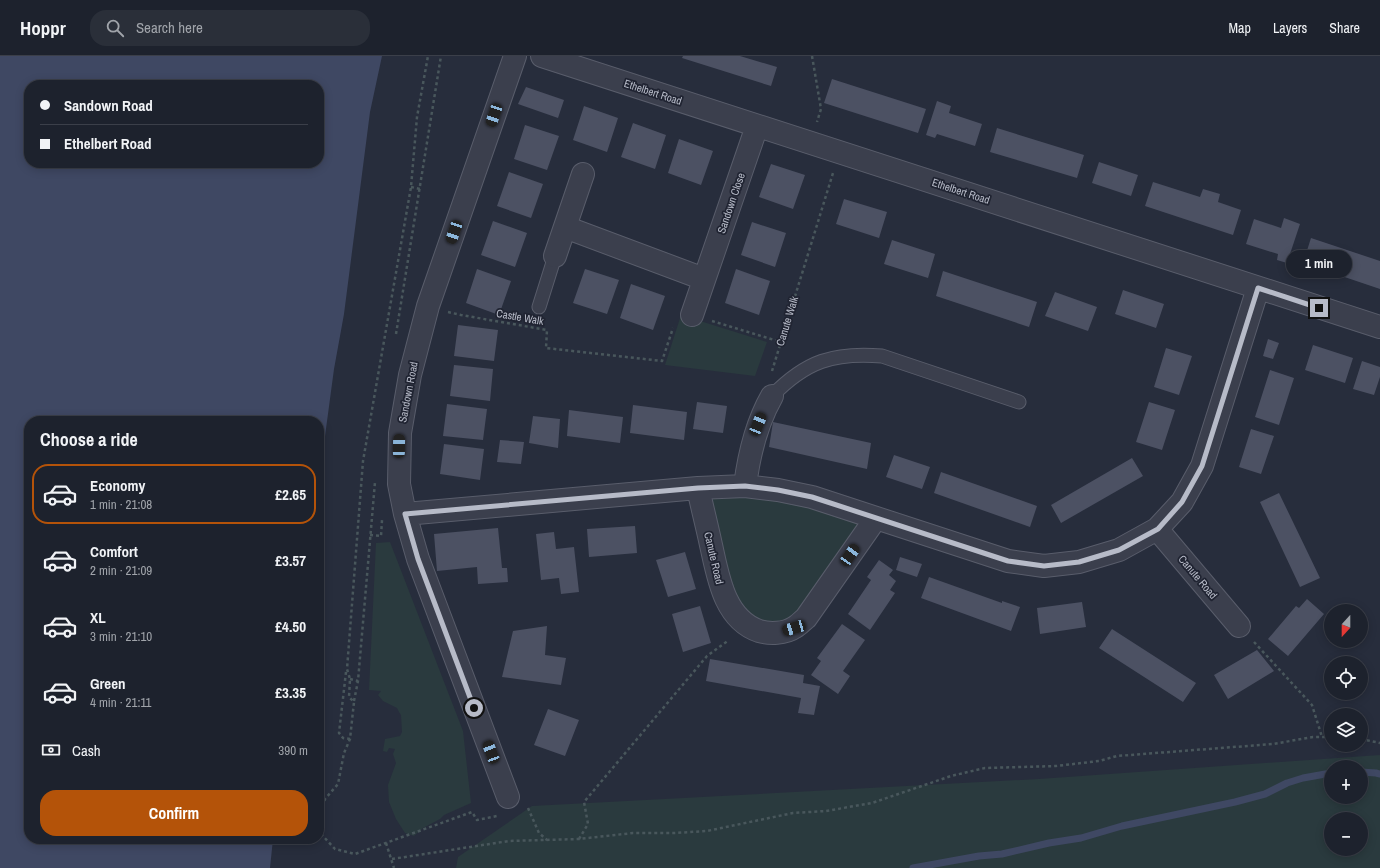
<!DOCTYPE html>
<meta charset="utf-8">
<style>
:root{--surface:#1d222d;--page:#2a2f39;--text:#f1f3f6;--muted:#a0a4aa;--line:#3b3f49;--accent:#b45309}
body{margin:0;font-family:"Archivo Narrow",sans-serif;background:var(--page);color:var(--text);height:100vh;display:flex;flex-direction:column;font-size:15px;white-space:nowrap}
*{box-sizing:border-box;margin:0}
p{font-size:13px;color:var(--muted)}
.icon{flex:none;width:22px;height:22px;fill:none;stroke:currentColor;stroke-width:2;stroke-linecap:round;stroke-linejoin:round}
.map{position:relative;flex:1;overflow:hidden}
.drawer{position:absolute;left:24px;top:360px;width:300px;height:428px;display:flex;flex-direction:column;background:var(--surface);border-radius:16px;box-shadow:0 2px 10px #0003,0 0 0 1px var(--line)}
.drawer>*{flex:none}
.hud{position:absolute;left:24px;top:24px;width:300px;height:88px;border-radius:16px;box-shadow:0 2px 10px #0003,0 0 0 1px var(--line);display:grid;align-content:center;height:88px;padding:0 16px;background:var(--surface)}
.needle{width:26px;rotate:201deg}
.buttons{position:absolute;left:1324px;top:548px;display:grid;gap:8px}
.buttons a{display:grid;place-items:center;width:44px;height:44px;border-radius:50%;background:var(--surface);box-shadow:0 2px 10px #0003,0 0 0 1px var(--line);font-size:20px}
.end{position:absolute;width:18px;height:18px;margin:-9px;border:5px solid #b7bbc8;background:#111;box-shadow:0 0 0 2px #111}
.from{border-radius:50%}
.bubble{position:absolute;height:28px;border-radius:14px;background:var(--surface);box-shadow:0 2px 10px #0003,0 0 0 1px var(--line);font-size:13px;font-weight:800;line-height:28px;text-align:center}
.car{position:absolute;width:12px;height:24px;margin:-12px -6px;border-radius:5px;box-shadow:0 0 3px 1px #0007;background:linear-gradient(#222 24%,#8ab4d8 0 40%,#222 0 76%,#8ab4d8 0 86%,#222 0)}
.hud b{display:flex;align-items:center;gap:14px;height:38px;font-size:15px}
.hud b+b{border-top:1px solid var(--line)}
.hud i{width:10px;height:10px;background:var(--text)}
ul{padding:0;list-style:none}
li{display:flex;align-items:center;gap:12px;height:60px;margin:0 8px 6px;padding:0 8px;border:2px solid transparent;border-radius:16px}
li div{flex:1}
li b{display:block;font-size:15px}
li em{font-style:normal;font-weight:800}
li.selected{border-color:var(--accent)}
li>.icon{width:36px;height:36px;stroke-width:1.5}
h2{padding:0 16px;font-size:18px;line-height:48px}
.pay{display:flex;align-items:center;gap:10px;height:44px;padding:0 16px;font-size:15px}
.pay p{margin-inline-start:auto}
.primary-button{display:flex;gap:8px;margin-top:auto;padding:8px 16px}
.primary-button a{flex:1;height:46px;border-radius:16px;background:var(--accent);color:#fff;font-size:16px;font-weight:800;line-height:46px;text-align:center}
header{display:flex;align-items:center;gap:24px;box-sizing:border-box;height:56px;padding:0 20px;background:var(--surface);border-bottom:1px solid var(--line)}
header strong{font-size:19px}
nav{display:flex;gap:22px;margin-inline-start:auto;font-size:14px}
.search{width:280px;height:36px;background:var(--page);display:flex;align-items:center;gap:10px;box-sizing:border-box;padding:0 14px;border-radius:16px;color:var(--muted);font-size:15px}
.map>svg:first-child{display:block}
</style>
<header>
<strong>Hoppr</strong>
<div class="search"><svg class="icon" aria-label="search" viewBox="0 0 24 24"><circle cx="10" cy="10" r="6"/><path d="M15 15l6 6"/></svg>Search here</div>
<nav><a>Map</a><a>Layers</a><a>Share</a></nav>
</header>
<div class="map">
<svg width="1380" height="812" viewBox="0 0 1380 812">
<rect width="100%" height="100%" fill="#272d3c"/>
<path fill="#2a3a3e" fill-rule="evenodd" d="M681 259 767 286 755 320 665 309Z
M745 430 876 462 794 572 739 563 698 432Z
M390 486 463 675 471 747 444 759 440 763 423 772 414 780 405 777 396 763 389 746 388 729 396 707 393 698 395 693 389 692 387 696 383 695 385 683 400 680 402 676 401 659 399 656 397 652 383 645 378 639 381 635 369 634 376 487Z
M1380 699V812H456L458 801 532 750 1039 723ZM1331 711H1361V741H1331ZM1331 763H1361V793H1331Z"/>
<path fill="#3f4863" fill-rule="evenodd" d="M0 0H382L370 56 344 258 334 313 319 425V365H29V783H273L270 812H0ZM29 29H319V107H29Z"/>
<g fill="none" stroke-linecap="round" stroke-linejoin="round">
<path stroke="#3f4863" stroke-width="7" d="M1361 716 1376 717 1380 718
M913 812 979 800 1002 798 1049 787 1081 782 1122 770 1235 746 1265 738 1287 727 1303 722 1331 717"/>
</g>
<path fill="#4c5163" d="M683 0H740L777 11 771 30 682 2Z
M832 23 926 53 918 77 824 47Z
M526 31 564 44 558 62 518 48Z
M937 45 951 50 949 57 982 68 975 90 937 78 935 82 926 79Z
M584 50 618 62 607 96 573 84Z
M633 67 666 79 655 113 621 101Z
M525 69 559 80 547 114 514 103Z
M997 72 1084 99 1077 122 990 96Z
M679 83 713 95 701 129 668 117Z
M1099 106 1138 119 1131 140 1092 127Z
M771 108 805 119 793 153 759 141Z
M509 116 543 128 531 162 497 150Z
M1153 126 1200 141 1203 133 1220 138 1218 146 1241 154 1233 179 1145 150Z
M844 143 887 156 879 182 836 168Z
M1284 162 1300 168 1287 207 1277 204 1278 198 1246 188 1254 163 1281 172Z
M493 165 527 177 515 211 481 199Z
M752 166 786 177 775 211 741 199Z
M1311 182 1380 205V233L1303 207Z
M892 184 935 198 928 222 884 208Z
M477 213 511 225 499 259 466 247Z
M585 213 619 224 607 258 573 247Z
M736 213 770 225 759 259 725 247Z
M943 215 1037 246 1029 271 936 240Z
M631 228 665 240 653 274 620 262Z
M1123 234 1164 248 1156 272 1115 258Z
M1055 236 1097 251 1088 275 1045 260Z
M458 269 498 274 494 305 454 300Z
M1268 283 1279 287 1273 303 1263 300Z
M1313 289 1353 302 1345 327 1305 314Z
M1166 292 1192 300 1179 339 1154 331Z
M1362 305 1380 311V321L1374 339 1353 333Z
M454 309 493 313 490 345 450 340Z
M1270 314 1294 322 1279 369 1255 361Z
M697 346 727 350 723 377 693 373Z
M1149 346 1175 354 1162 394 1136 386Z
M447 348 487 353 483 384 443 380Z
M633 349 687 356 684 384 630 377Z
M569 354 623 361 620 387 567 380Z
M533 360 560 363 558 392 529 387Z
M773 366 871 387 867 413 769 391Z
M1251 373 1274 380 1261 418 1239 411Z
M500 384 524 386 521 408 497 406Z
M444 388 484 393 480 424 440 418Z
M894 399 930 411 922 433 886 421Z
M1132 402 1143 420 1061 467 1051 449Z
M941 416 1037 450 1030 471 934 437Z
M1279 437 1320 522 1300 531 1260 446Z
M635 470 637 497 589 501 587 473Z
M498 472 502 512H507L508 526 478 528 477 511 437 515 434 478Z
M554 476 556 493 574 491 579 536 561 538 559 522 541 524 536 478Z
M685 496 696 533 668 541 656 504Z
M900 501 922 508 917 521 896 514Z
M879 504 893 514 889 519 896 525 890 534 895 537 870 574 848 558 871 524 867 521Z
M929 521 1002 547V545L1020 551 1011 575 921 542Z
M1307 543 1324 558 1288 600 1268 583 1296 550 1299 552Z
M1082 546 1086 571 1040 578 1037 552Z
M700 550 711 587 683 596 672 558Z
M842 568 865 584 843 615 850 620 838 638 811 619 821 605 817 602Z
M547 570 545 599 566 602 561 629 502 621 513 575Z
M1112 573 1196 627 1183 646 1099 592Z
M1257 594 1274 615 1228 643 1214 619Z
M710 603 804 619 803 627 820 630 814 659 798 657 801 642 706 625Z
M548 653 579 664 565 700 534 689Z"/>
<g fill="none" stroke-linecap="round" stroke-linejoin="round">
<g stroke="#595d6b" stroke-width="15">
<path id="service" d="M539 251 555 200
M772 340C806 305 834 296 882 300L1019 346"/>
</g>
<g stroke="#595d6b" stroke-width="24">
<path id="minor" d="M542 0 1380 271
M565 171 704 223
M555 200 583 118
M692 259 757 70
M745 430C749 398 756 368 772 340
M698 432C702 451 707 470 711 489 718 520 724 563 759 575 769 578 785 578 795 571 799 569 802 565 806 562L876 462
M405 458 698 432 745 430 778 434 812 441 1008 505 1044 510 1079 506 1119 494 1157 473 1182 446 1202 410 1258 232
M1157 473 1239 570
M508 741 418 503 405 458 399 428 400 377 410 319 428 250 515 0"/>
</g>
<path stroke="#49575c" stroke-width="2.5" stroke-dasharray="3 3" stroke-linecap="butt" d="M812 0 821 53 817 66
M411 131 420 133
M448 256 461 259 547 274 546 292 662 305 673 272
M712 265 781 286
M396 278 441 0
M772 315 833 117
M370 479 381 480 382 464
M1254 586 1312 649 1322 681
M346 616 339 677 343 682 350 683
M350 623 358 625
M354 645 358 625 375 426
M1361 683 1380 687
M528 752 539 777 547 784
M319 762 325 743 338 728 344 697 350 683 354 646 349 641 350 623 347 613 363 405 411 131 417 61 428 0
M319 766 321 778 335 793 355 798 472 756 477 764 497 760
M579 783 588 768 584 746 707 600 729 584
M386 787 394 812
M392 803 509 785 579 783 633 777H675L707 775 793 757 826 755 872 747 951 720 985 712 1056 710 1099 705 1117 700 1273 688 1313 681H1331"/>
<use href="#service" stroke="#3b3f4d" stroke-width="13"/>
<use href="#minor" stroke="#3b3f4d" stroke-width="22"/>
</g>
<g fill="none" stroke-linecap="round" stroke-linejoin="round">
<path stroke="#b7bbc8" stroke-width="5" d="M474 652 418 503 405 458 698 432 745 430 778 434 812 441 1008 505 1044 510 1079 506 1119 494 1158 473 1182 446 1202 410 1258 232 1319 252"/>
</g>
<g text-anchor="middle" stroke-width="3.5" stroke-linejoin="round" paint-order="stroke">
<g font-size="11" fill="#b7bbc8" stroke="#202432">
<text transform="translate(653 36) rotate(18)" y="4">Ethelbert Road</text>
<text transform="translate(961 135) rotate(18)" y="4">Ethelbert Road</text>
<text transform="translate(731 147) rotate(-71)" y="4">Sandown Close</text>
<text transform="translate(520 261) rotate(10)" y="4">Castle Walk</text>
<text transform="translate(787 265) rotate(-73)" y="4">Canute Walk</text>
<text transform="translate(408 336) rotate(-79)" y="4">Sandown Road</text>
<text transform="translate(714 502) rotate(77)" y="4">Canute Road</text>
<text transform="translate(1198 521) rotate(50)" y="4">Canute Road</text>
</g>
</g>
</svg>
<div class="buttons">
<a><svg class="needle" viewBox="-14 -14 28 28"><path d="M0-13l5 13h-10z" fill="#e53935"/><path d="M0 13l5-13h-10z" fill="#a0a4aa"/></svg></a>
<a><svg class="icon" aria-label="locate" viewBox="0 0 24 24"><circle cx="12" cy="12" r="6"/><path d="M12 2v4M12 18v4M2 12h4M18 12h4"/></svg></a>
<a><svg class="icon" aria-label="layers" viewBox="0 0 24 24"><path d="M12 4l9 5-9 5-9-5zM3 14l9 5 9-5"/></svg></a>
<a>+</a>
<a>−</a>
</div>
<i class="end from" style="left:474px;top:652px"></i>
<i class="end" style="left:1319px;top:252px"></i>
<div class="bubble" style="left:1286px;top:194px;width:66px">1 min</div>
<i class="car" style="left:494px;top:59px;rotate:199deg"></i>
<i class="car" style="left:454px;top:176px;rotate:199deg"></i>
<i class="car" style="left:758px;top:368px;rotate:22deg"></i>
<i class="car" style="left:399px;top:390px;rotate:1deg"></i>
<i class="car" style="left:850px;top:499px;rotate:35deg"></i>
<i class="car" style="left:794px;top:572px;rotate:254deg"></i>
<i class="car" style="left:491px;top:696px;rotate:339deg"></i>
<div class="hud">
<b><i class="from"></i>Sandown Road</b>
<b><i></i>Ethelbert Road</b>
</div>
<section class="drawer">
<h2>Choose a ride</h2>
<ul>
<li class="selected"><svg class="icon" aria-label="car" viewBox="0 0 24 24"><path d="M5 17H2v-5l4-1 3-4h7l3 4 3 1v5h-3M9 17h6M6 11h13"/><circle cx="7" cy="17" r="2"/><circle cx="17" cy="17" r="2"/></svg><div><b>Economy</b><p>1 min · 21:08</p></div><em>£2.65</em></li>
<li><svg class="icon" aria-label="car" viewBox="0 0 24 24"><path d="M5 17H2v-5l4-1 3-4h7l3 4 3 1v5h-3M9 17h6M6 11h13"/><circle cx="7" cy="17" r="2"/><circle cx="17" cy="17" r="2"/></svg><div><b>Comfort</b><p>2 min · 21:09</p></div><em>£3.57</em></li>
<li><svg class="icon" aria-label="car" viewBox="0 0 24 24"><path d="M5 17H2v-5l4-1 3-4h7l3 4 3 1v5h-3M9 17h6M6 11h13"/><circle cx="7" cy="17" r="2"/><circle cx="17" cy="17" r="2"/></svg><div><b>XL</b><p>3 min · 21:10</p></div><em>£4.50</em></li>
<li><svg class="icon" aria-label="car" viewBox="0 0 24 24"><path d="M5 17H2v-5l4-1 3-4h7l3 4 3 1v5h-3M9 17h6M6 11h13"/><circle cx="7" cy="17" r="2"/><circle cx="17" cy="17" r="2"/></svg><div><b>Green</b><p>4 min · 21:11</p></div><em>£3.35</em></li>
</ul>
<div class="pay"><svg class="icon" aria-label="cash" viewBox="0 0 24 24"><path d="M3 7h18v10H3z"/><circle cx="12" cy="12" r="2"/></svg>Cash<p>390 m</p></div>
<div class="primary-button"><a>Confirm</a></div>
</section>
</div>
